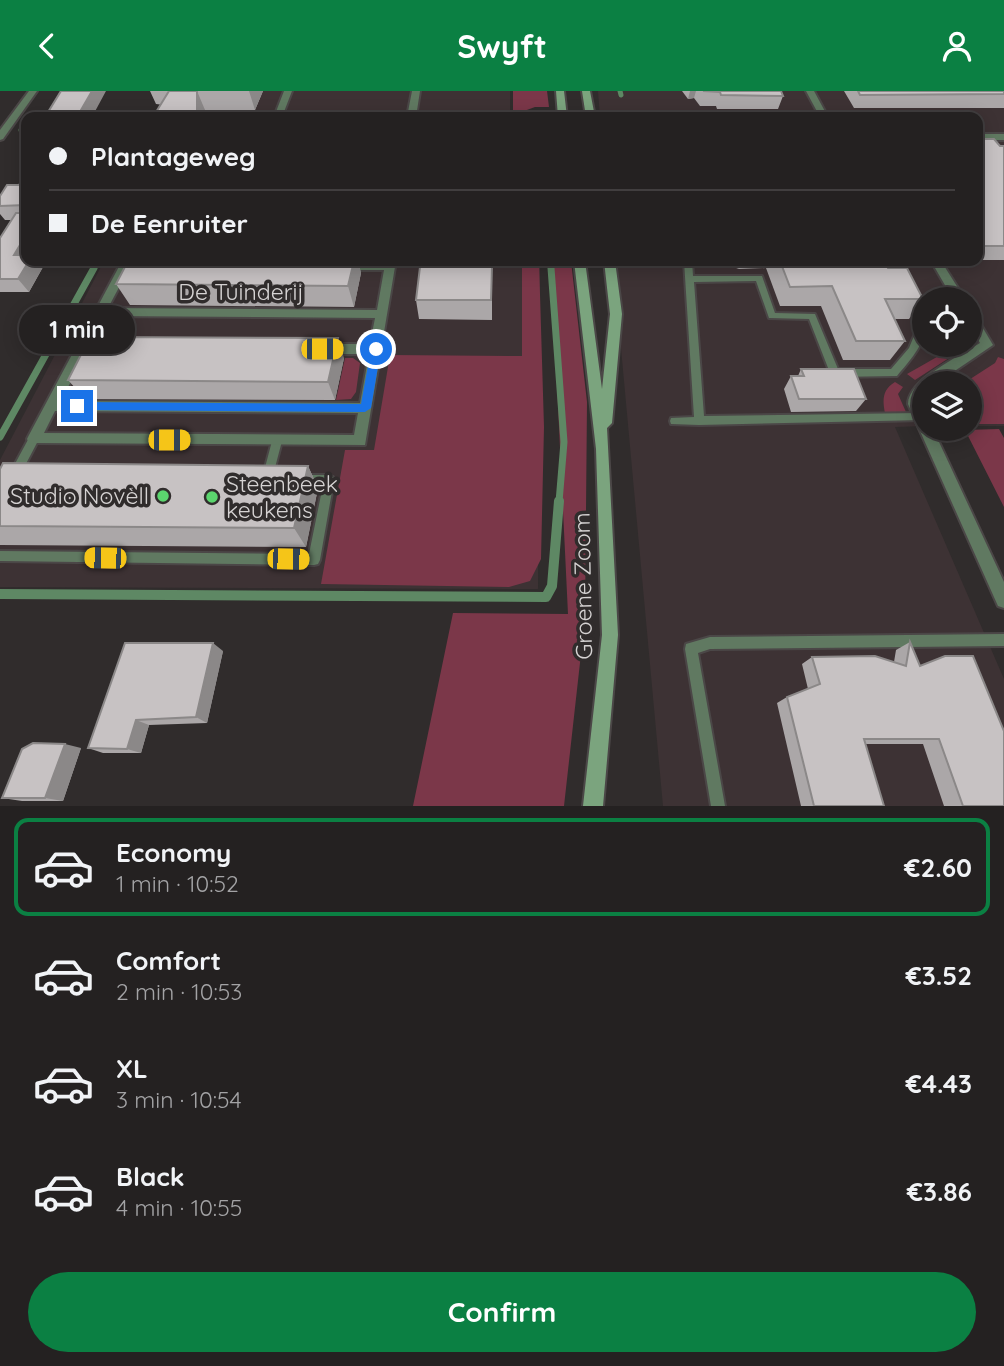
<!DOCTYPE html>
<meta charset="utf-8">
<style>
:root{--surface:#242121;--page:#2c292a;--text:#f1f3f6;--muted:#a3a3a5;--line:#413e3f;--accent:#0b8043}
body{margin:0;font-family:Quicksand,sans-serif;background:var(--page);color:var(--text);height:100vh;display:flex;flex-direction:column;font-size:26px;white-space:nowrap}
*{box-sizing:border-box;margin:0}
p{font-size:23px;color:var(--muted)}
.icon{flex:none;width:38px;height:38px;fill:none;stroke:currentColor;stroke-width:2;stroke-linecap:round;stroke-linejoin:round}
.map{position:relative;height:715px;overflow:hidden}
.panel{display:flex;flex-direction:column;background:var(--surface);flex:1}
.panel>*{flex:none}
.hud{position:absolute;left:21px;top:21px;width:962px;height:154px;border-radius:14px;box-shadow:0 4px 18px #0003,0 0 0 2px var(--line);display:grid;align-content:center;height:154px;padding:0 28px;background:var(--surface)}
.fabs{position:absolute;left:912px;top:196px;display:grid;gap:14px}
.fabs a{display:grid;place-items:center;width:70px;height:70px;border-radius:50%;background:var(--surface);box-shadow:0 4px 18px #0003,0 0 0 2px var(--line);font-size:35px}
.end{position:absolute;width:32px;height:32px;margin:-16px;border:9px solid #1a73e8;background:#fff;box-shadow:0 0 0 4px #fff}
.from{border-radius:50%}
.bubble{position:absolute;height:49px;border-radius:24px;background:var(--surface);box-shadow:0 4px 18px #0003,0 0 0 2px var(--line);font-size:23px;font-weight:800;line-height:49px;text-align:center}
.car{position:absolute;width:21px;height:42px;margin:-21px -10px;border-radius:9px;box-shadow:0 0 5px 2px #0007;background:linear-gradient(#f5c518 24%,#345 0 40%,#f5c518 0 76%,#345 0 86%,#f5c518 0)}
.hud b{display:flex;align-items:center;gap:24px;height:66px;font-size:26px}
.hud b+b{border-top:2px solid var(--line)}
.hud i{width:18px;height:18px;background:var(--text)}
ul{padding:12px 0 0;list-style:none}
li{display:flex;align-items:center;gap:21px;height:98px;margin:0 14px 10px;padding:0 14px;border:4px solid transparent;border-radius:14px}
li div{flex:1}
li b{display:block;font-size:26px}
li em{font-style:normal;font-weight:800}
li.active{border-color:var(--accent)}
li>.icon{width:63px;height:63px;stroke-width:1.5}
.button{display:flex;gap:14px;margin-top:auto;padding:14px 28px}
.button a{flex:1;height:80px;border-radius:42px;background:var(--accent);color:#fff;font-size:28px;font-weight:800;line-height:80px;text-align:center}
header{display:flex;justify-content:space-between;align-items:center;height:91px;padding:0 28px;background:var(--accent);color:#fff;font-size:32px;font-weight:800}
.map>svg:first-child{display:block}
</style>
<header><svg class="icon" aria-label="back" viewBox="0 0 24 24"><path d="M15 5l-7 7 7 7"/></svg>Swyft<svg class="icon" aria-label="person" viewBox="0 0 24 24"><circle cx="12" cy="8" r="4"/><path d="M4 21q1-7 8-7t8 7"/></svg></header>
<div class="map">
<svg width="1004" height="715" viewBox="0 0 1004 715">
<rect width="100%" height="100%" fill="#302c2c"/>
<path fill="#3d3234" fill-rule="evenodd" d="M186 0H510V26H171Z
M598 0H1004V335H970V292H924V335L895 336 1004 588V715H663L613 170H978V26H600ZM924 208H970V254H924Z
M104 170H540L538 498 0 496V369Z"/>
<path fill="#7b3749" d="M513 0H547L549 16H535L513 24Z
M522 170H539L544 336 541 468 530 490 509 496 321 493 345 359H374L390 264 522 265Z
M551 170H571L587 311 585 527 564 715H413L453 522 568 523Z
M958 254H969L915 289 907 283Z
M998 266 1004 268V333H970V292H964L995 272Z
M345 267H353L360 272 356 301 351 308 336 309Z
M895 291 903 296 898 303 906 321 885 322C882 308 883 298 895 291Z
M999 338 1004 347V416L965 339Z"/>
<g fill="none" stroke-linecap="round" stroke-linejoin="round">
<path stroke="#5e8864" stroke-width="5" d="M620 0 621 4
M21 39H26
M550 170 551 179
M93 179 98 170"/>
<path stroke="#5e8864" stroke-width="7" d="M551 177 564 351 559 411
M0 346 94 177"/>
<path stroke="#5e8864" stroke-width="10" d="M0 503 546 506 552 495 559 410"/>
<g stroke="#4b4747" stroke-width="4">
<path id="service" d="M684 170H692L693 185H762L775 222 815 223 838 278H891L909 257 919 233 906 207 907 205H913C916 211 922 218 924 225 930 249 911 268 897 285L835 286 830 282 809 228 769 227 756 190 694 191 704 325 920 322 924 323V329L699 334 671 333 670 330 671 327 694 326Z
M887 170H895L905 190 904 192H898Z
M34 344 38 345 39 348 18 388 14 390 10 388 9 385 10 382 30 345Z
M277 346 281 347 282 350 272 388 271 391 267 393 263 391 262 388 272 350 273 347Z
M300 384H329L333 386 334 389 320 469 318 473 314 474 0 470V460L309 463 323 394 296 392 295 389 296 386Z
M1004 543V555L710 558 698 562 725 715H711L685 558 686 553 710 546Z"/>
</g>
<g stroke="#4b4747" stroke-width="4">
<path id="minor" d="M29 0H37L3 48 0 49V39Z
M284 0H292L282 26H274Z
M412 0H420L416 26H407Z
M806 0H814L828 26H820Z
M978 43H1004V49H978Z
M122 170H133L108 217 377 219 384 179H343L337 175 343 171 396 170 365 354 29 352 27 348 29 344ZM104 225 375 227 370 253H324L318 258 324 263H369L360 312 61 310ZM55 320 358 322 354 344 44 342Z
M931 170H941L965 208H953Z
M970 221 974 222 993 254 937 292H924V302L921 308 924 320V338H933L1004 491V517L998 515 908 313C908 289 960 265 980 252L970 235Z"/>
</g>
<g stroke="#4b4747" stroke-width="4">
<path id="secondary" d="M556 0H564L567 26H558Z
M582 0H590L595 26H586Z
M574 170H585L602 298 610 223 604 170H615L622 223 612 332 607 337 618 544 603 715H583L602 544 596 358Z"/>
</g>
<use href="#service" fill="#607961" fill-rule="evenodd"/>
<use href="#minor" fill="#607961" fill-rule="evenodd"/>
<use href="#secondary" fill="#7ba47e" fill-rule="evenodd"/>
</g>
<path fill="#aba7a8" d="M150 0H263L255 19H205L156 13Z
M682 0H781L783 5 778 18H717L716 15H700L694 7 688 8Z
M844 0H1004V17H854Z
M978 48 1000 55H1004V169H978Z
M26 83V170L43 176 29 201H0V147L11 129H5L0 123V105L19 94Z
M128 170H358L361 182 354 216 130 214 116 193Z
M719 170H885L888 177 923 208 909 228H894L905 250 890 269H843L821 215H780L766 177 739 178 722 172Z
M492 196V229L419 228 416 209Z
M344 267 335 309 85 308 68 289Z
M801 278 866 308 856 320 791 321 784 298 791 285H798Z
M308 375 318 397 306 456 0 454V378Z
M910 551 920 575 1004 715H944L923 653H865L884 715H801L777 612 787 606 808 598 802 573 812 566 894 571 896 559Z
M223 560 207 632 149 634 141 662H103L88 657Z
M81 657 63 710H22L2 707Z"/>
<path fill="#8b8888" d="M92 0H106L92 26H77Z
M197 0 205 19V26H197Z
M249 0H263L255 19Z
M690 0H696L694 7 688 8Z
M26 144V170L14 164Z
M29 170H38L43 176 29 201 18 188Z
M354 170H358L361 182 354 216 348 195Z
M338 247 344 267 335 309 328 291Z
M308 375 318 397 306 456 294 437Z
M213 552 223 560 207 632 196 626Z
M136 629 149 634 141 662 127 658Z
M65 653 81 657 63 710 45 707Z"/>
<path fill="#c7c2c3" stroke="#8b8888" stroke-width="2" d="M61 0H92L77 26H45Z
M169 0H197V26H153Z
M703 0H781L783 5 721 4 720 1Z
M858 0H1004V3L860 4Z
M978 48H994L1000 55H1004V155H981L978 151Z
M26 83V114L0 115V105L7 94H19Z
M16 122H26V144L14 164H26V170H29L18 188H0V147Z
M128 170H354L348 195 116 193Z
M780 170H885L888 177H907L923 208H885L905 250H856L832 195 790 196Z
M420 176H492L491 209H416Z
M90 246 338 247 328 291 68 289Z
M801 278H854L866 308H799L791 285H804Z
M3 372 308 375 294 437 0 435V378Z
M910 551 920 575 945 565H973L1004 640V715H963L939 648H864L884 715H814L787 606 820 593 812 566 875 565 906 575Z
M125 552H213L196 626 136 629 127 658 88 657Z
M33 652 65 653 45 707H2L22 658Z"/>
<path fill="#1a73e8" d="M376 255 381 258 371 317 365 321 77 319 72 315 77 311 361 313 371 258Z"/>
<g fill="#5bd56e" stroke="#302c2c" stroke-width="2.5">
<circle cx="163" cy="405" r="7"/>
<circle cx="212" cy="406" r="7"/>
</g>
<g text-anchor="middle" stroke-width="7" stroke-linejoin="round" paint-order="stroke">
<g font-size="23" fill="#d6d3d3" stroke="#302c2c">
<text x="241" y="209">De Tuinderij</text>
<text transform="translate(583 495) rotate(-91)" y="8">Groene Zoom</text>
</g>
<g font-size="23" fill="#d6d3d3" stroke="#302c2c" text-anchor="start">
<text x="226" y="401">Steenbeek<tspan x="226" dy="26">keukens</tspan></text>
<text x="149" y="413" text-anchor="end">Studio Novèll</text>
</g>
</g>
</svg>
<div class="fabs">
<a><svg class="icon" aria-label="locate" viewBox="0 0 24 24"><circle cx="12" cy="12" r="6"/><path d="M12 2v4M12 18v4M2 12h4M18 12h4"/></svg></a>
<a><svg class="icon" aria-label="layers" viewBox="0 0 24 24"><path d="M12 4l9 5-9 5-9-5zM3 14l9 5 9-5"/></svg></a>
</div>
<i class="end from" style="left:376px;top:258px"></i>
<i class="end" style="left:77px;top:315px"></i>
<div class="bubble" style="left:19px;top:214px;width:116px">1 min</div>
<i class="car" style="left:322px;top:258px;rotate:90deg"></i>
<i class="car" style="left:169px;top:349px;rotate:90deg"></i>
<i class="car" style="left:105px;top:467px;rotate:271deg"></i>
<i class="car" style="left:288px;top:468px;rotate:91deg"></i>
<div class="hud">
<b><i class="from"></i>Plantageweg</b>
<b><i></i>De Eenruiter</b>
</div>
</div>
<section class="panel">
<ul>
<li class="active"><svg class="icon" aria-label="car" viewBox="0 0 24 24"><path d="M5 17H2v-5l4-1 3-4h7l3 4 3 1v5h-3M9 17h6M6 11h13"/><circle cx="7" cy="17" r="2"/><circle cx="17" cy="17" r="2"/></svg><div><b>Economy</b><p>1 min · 10:52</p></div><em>€2.60</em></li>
<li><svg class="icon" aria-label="car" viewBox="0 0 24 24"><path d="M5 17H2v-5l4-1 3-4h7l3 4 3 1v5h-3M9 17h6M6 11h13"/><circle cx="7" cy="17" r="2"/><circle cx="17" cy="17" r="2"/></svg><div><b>Comfort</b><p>2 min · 10:53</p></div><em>€3.52</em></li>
<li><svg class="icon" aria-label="car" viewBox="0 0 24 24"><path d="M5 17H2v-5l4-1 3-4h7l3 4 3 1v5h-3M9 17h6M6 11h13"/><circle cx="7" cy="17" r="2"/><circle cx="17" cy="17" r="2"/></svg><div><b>XL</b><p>3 min · 10:54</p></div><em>€4.43</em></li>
<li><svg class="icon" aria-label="car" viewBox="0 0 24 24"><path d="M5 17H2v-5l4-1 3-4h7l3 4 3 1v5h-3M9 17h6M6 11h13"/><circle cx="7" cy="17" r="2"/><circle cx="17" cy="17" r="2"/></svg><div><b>Black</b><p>4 min · 10:55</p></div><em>€3.86</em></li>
</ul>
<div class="button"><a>Confirm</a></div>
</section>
